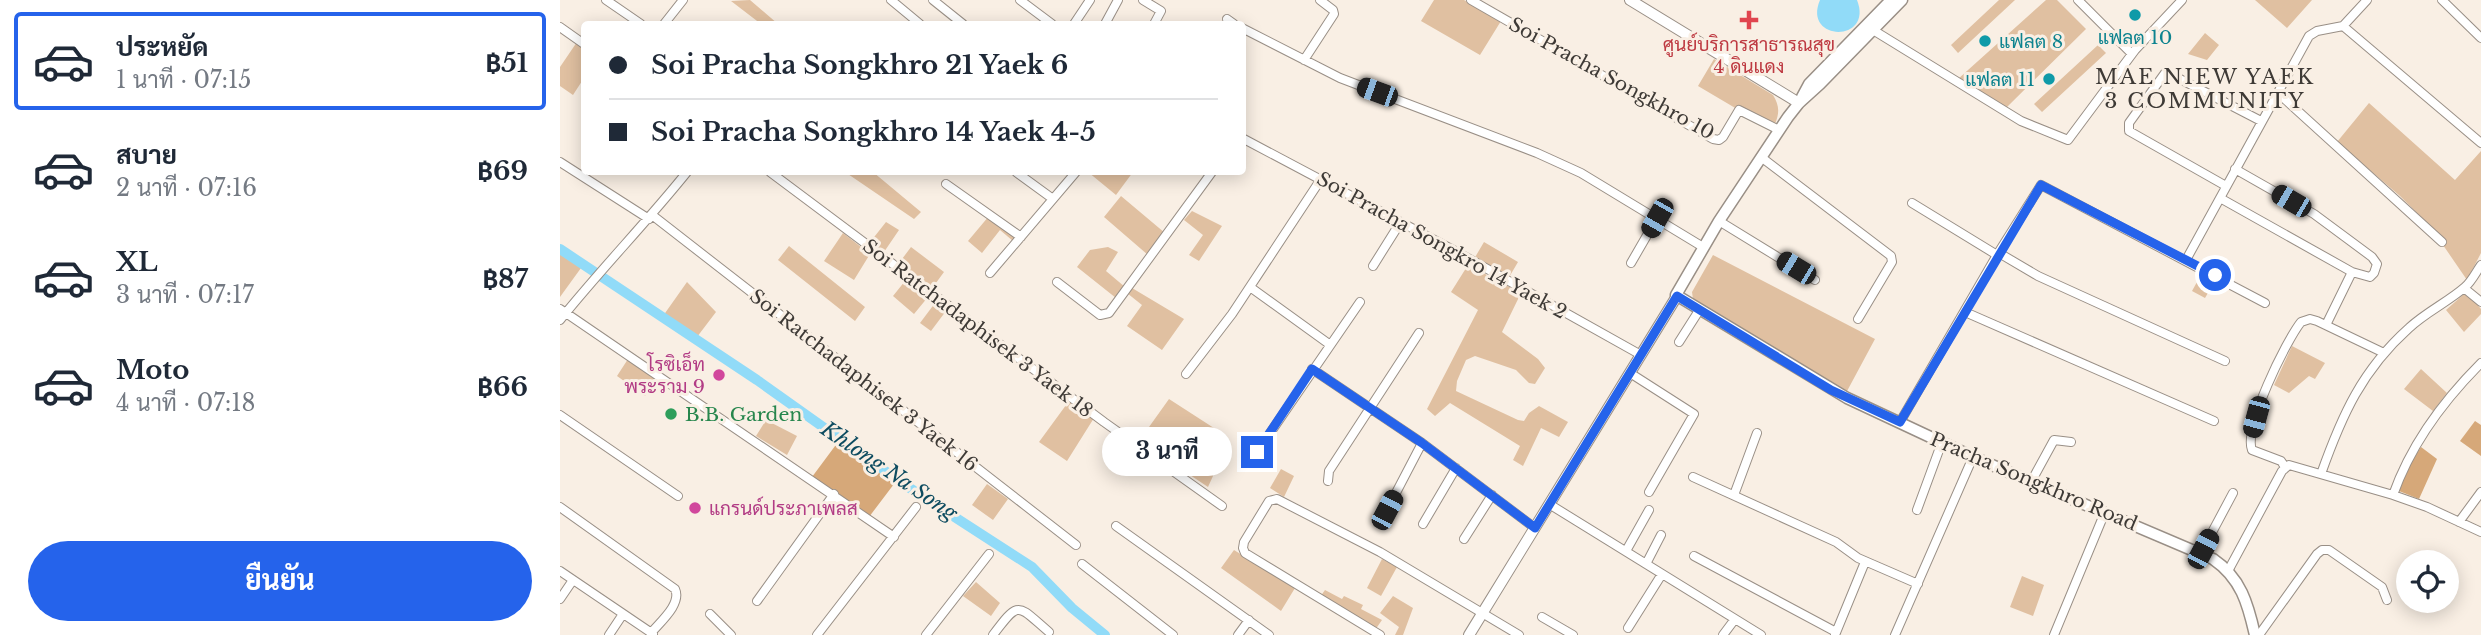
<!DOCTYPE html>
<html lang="th">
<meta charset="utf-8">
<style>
:root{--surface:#fff;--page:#f2f2f3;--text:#1f2937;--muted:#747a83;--line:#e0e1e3;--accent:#2563eb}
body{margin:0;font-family:"Libre Baskerville",Sarabun,serif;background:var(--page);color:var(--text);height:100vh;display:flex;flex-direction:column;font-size:26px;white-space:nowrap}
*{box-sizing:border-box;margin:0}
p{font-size:23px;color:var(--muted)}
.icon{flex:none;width:38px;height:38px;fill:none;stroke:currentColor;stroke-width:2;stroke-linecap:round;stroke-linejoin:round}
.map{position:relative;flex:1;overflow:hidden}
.sheet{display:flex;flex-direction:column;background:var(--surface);width:560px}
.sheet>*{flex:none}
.guide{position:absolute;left:21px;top:21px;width:665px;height:154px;border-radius:7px;box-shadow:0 4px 18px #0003;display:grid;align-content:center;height:154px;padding:0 28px;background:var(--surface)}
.controls{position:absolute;left:1836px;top:550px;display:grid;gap:14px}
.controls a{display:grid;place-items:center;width:63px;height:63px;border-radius:50%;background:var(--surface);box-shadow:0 4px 18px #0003;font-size:35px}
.end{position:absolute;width:32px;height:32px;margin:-16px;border:9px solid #2563eb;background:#fff;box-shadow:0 0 0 4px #fff}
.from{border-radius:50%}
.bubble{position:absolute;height:49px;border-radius:24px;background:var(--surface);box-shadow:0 4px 18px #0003;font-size:23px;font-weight:700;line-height:49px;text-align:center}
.car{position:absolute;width:21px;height:42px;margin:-21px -10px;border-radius:9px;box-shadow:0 0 5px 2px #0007;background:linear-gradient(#222 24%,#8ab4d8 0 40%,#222 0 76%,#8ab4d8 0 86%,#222 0)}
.guide b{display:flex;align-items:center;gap:24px;height:66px;font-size:26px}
.guide b+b{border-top:2px solid var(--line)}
.guide i{width:18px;height:18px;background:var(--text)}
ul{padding:12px 0 0;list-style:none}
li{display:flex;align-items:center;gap:21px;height:98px;margin:0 14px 10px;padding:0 14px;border:4px solid transparent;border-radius:7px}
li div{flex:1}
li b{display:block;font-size:26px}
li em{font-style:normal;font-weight:700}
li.current{border-color:var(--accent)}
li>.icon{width:63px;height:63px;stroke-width:1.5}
.button{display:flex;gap:14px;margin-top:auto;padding:14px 28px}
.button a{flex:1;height:80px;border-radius:42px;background:var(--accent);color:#fff;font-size:28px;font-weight:700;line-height:80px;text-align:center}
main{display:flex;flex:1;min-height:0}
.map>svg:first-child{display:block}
</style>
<main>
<section class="sheet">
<ul>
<li class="current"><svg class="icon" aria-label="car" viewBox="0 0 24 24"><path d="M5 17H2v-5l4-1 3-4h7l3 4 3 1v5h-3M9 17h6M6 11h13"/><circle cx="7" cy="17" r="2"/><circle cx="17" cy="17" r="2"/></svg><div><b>ประหยัด</b><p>1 นาที · 07:15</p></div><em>฿51</em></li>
<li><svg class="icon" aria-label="car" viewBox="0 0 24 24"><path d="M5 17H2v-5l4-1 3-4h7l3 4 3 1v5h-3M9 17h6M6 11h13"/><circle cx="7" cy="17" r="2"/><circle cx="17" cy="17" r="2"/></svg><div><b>สบาย</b><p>2 นาที · 07:16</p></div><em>฿69</em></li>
<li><svg class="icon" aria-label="car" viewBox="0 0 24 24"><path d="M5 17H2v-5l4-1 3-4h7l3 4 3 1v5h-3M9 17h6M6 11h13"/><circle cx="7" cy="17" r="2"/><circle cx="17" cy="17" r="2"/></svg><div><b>XL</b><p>3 นาที · 07:17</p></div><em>฿87</em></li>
<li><svg class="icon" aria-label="car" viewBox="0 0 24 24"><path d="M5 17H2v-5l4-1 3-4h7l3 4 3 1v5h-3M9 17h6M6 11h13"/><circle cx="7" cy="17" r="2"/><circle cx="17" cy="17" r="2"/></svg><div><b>Moto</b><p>4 นาที · 07:18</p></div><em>฿66</em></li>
</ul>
<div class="button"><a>ยืนยัน</a></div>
</section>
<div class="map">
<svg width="1921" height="635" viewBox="0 0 1921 635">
<rect width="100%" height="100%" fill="#f9efe4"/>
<path fill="#e0c0a1" d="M190 0 218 24H201L171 1Z
M874 0H904L941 21 920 55 861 21Z
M1439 0H1455L1398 53 1391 45Z
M1486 0H1497L1526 29 1446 108 1398 79Z
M1695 0H1752L1727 28Z
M1645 33 1659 45 1647 60 1628 54Z
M17 42 24 47V78L13 95 0 86V67Z
M1538 45 1546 53 1482 112 1474 104Z
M1154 59 1213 95C1219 105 1220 112 1215 124L1182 112 1138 86Z
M1809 103 1895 180 1921 151V253L1907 280 1883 245 1885 241 1840 196 1777 142Z
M285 172H313L361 212 354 219Z
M528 172H573L556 195Z
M561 196 605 233 588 255 544 217Z
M632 211 662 226 639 261 629 255 643 235 624 220Z
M429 216 457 236 453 241 440 230 422 253 408 241Z
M326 222 339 230 324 252 311 241Z
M283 233 310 254 294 280 264 261Z
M924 242 958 262 948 279 914 259Z
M229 246 305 307 295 321 218 260Z
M351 247 384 272 373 287 339 263Z
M548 247 558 252 546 271 565 287 556 298 517 267 530 250Z
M0 253 21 268 0 297Z
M1153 255 1315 339 1286 393 1133 299 1132 292Z
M908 265 961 293 942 332 978 359 985 368 975 384 969 383 956 370 915 356 906 360 897 381 896 391 958 420 964 421 969 413 979 406 1008 422 999 437 981 428 963 466 953 460 960 446 890 403 875 416 867 409 918 310 891 292Z
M1642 273 1667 285 1663 292 1652 286 1645 298 1632 291Z
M345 281 368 297 354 314 333 296Z
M127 282 156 312 137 337 103 316Z
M572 288 624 319 602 350 567 326 582 305 567 293Z
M1904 294 1910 296 1921 309V314L1904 332 1886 310Z
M375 303 386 311 371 331 360 323Z
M1732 346 1765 363 1755 379 1749 376 1729 393 1714 385Z
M68 359 97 379 85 396 57 376Z
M1861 369 1887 393 1873 411 1844 389Z
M609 399 657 430 653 476 648 487 579 441Z
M509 401 534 418 507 461 479 442Z
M206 420 237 436 227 455 196 436Z
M721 469 734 476 724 497 710 488Z
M427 484 448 499 433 520 412 505Z
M674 550 735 588 721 611 661 568Z
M822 559 837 567 821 596 807 588Z
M1462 576 1484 585 1473 616 1450 607Z
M416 582 440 603 431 616 403 596Z
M765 590 782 599 784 596 803 605 801 609 822 620 815 630 760 597Z
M833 596 853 608 843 635H835L839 627 820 613Z"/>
<path fill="#d6a879" d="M1915 421 1921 425V456L1900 441Z
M278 442 334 484 309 517 252 477Z
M1861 447 1877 459 1859 499 1839 491 1848 467Z"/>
<path fill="#91dbf8" d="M1260 0H1297C1314 43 1242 42 1260 0Z"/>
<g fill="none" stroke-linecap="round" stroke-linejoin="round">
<path stroke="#91dbf8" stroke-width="10" d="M0 249 197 380 342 483 472 567 512 608 545 635"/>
<g stroke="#998f86" stroke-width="10">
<path id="minor" d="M46 0 81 24
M331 0 360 24
M373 0 403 24
M460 0 492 24
M583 0 601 11 594 24
M911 0 1153 139 1159 140 1163 137 1179 110 1219 130
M1518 0 1572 54
M1882 0 1921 38
M667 19 674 24
M104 24 123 0
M514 24 530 0
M545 24 558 0
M1783 26 1921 143
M0 27 24 44
M682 28 780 78 977 153 1021 173 1143 247
M1313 30 1461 121 1508 140 1575 50 1622 0
M744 60 774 14 773 10 760 0
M1605 73 1569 123V131L1666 186
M1618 78 1701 121
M1718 93 1882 242
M682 138 897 252 1081 355
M1201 157 1331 256 1332 262 1298 319
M0 162 89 219
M1675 169 1754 214 1812 257 1817 264 1814 273 1810 277 1792 272 1766 325
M210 172 544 422 662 506
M456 172 493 199
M386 184 461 237
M1660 198 1792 272
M1352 203 1437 255
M92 215 516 545
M1159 221 1255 280
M1439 253 1478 276 1665 361
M1626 260 1749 36 1757 31 1783 26 1807 0
M1071 263 1097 218
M813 266 840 223
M430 273 516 172
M497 282 540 315 549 313 652 172
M690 287 769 344
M1904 288 1921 302
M0 309 334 537
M1405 312 1654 421
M0 320C41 269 86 223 127 172
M1119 342 1140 309
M752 369 862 443 975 528
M1070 373 1134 414 1089 492
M626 374 672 314 761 179
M0 415 118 496
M1340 422 1437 255 1481 185 1705 303
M697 452 800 302
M1725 467 1721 461 1692 450C1683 428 1726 341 1741 322L1750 319 1757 321 1824 353
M1761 474C1782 415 1802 370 1849 328 1866 312 1888 302 1905 287 1912 281 1916 272 1921 265
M1133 477 1276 542 1298 558 1358 584
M768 481 769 471 859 333
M1471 482 1494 440 1511 442
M1174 495 1197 433
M1833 495C1851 444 1883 401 1921 363
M989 504 1201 635
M0 507 115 589C122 604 100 622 91 633
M827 510 862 443
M1357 510 1382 442
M1899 522 1921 492
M863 524 896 468
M556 526 709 635
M904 539 932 495
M1066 551 1089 510
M1641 553 1673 493
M1134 556 1276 632
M522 564 613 635
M1086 564 1101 535
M0 571 93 634
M1668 571 1722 471 1729 465 1833 495 1867 507 1921 532
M0 599 13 580
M197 601 274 494
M150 614 171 635
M982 617 1013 635
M1068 628 1102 574
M49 635 63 614
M257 635 356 507
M366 635 429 554
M433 635C460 599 457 605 489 632
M678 635 689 620
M820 635 685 553 683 548 684 542 709 501 717 499 820 552 959 635
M1163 635 1175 619
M1275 635 1305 562
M1335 635 1413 457
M1494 635 1545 512
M1699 635 1757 554 1762 550H1769L1822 587 1827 600"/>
</g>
<g stroke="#998f86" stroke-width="12">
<path id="tertiary" d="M1070 0 1239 103
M909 635 1117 296"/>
</g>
<g stroke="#998f86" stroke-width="13">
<path id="secondary" d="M1342 0 1260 84 1239 103 1228 117 1159 221 1116 295 1287 398 1413 457 1653 559C1681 578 1688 604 1695 635
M1242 97 1249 84 1331 0"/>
</g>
<use href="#minor" stroke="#fff" stroke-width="8"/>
<use href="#tertiary" stroke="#fff" stroke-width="10"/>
<use href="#secondary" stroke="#fff" stroke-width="10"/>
</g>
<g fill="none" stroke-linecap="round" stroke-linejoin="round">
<path stroke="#2563eb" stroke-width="9" d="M697 452 752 369 862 443 975 528 1117 296 1271 390 1340 422 1481 185 1655 275"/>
</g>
<g fill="#0f9aa8" stroke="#f9efe4" stroke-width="2.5">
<circle cx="1575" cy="15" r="7"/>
<circle cx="1425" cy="41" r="7"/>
<circle cx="1489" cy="79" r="7"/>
</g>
<path fill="#e0444e" stroke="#f9efe4" stroke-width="2.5" d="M1185.5 9.5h7v7h7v7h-7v7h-7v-7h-7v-7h7z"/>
<g fill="#d1479c" stroke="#f9efe4" stroke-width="2.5">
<circle cx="159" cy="375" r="7"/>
<circle cx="135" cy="508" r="7"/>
</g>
<circle fill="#2e9e5b" stroke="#f9efe4" stroke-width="2.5" cx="111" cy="414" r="7"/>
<g text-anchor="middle" stroke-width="6" stroke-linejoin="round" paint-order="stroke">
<g font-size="19" fill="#0d838f" stroke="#f9efe4">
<text x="1575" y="44">แฟลต 10</text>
<text x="1439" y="48" text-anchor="start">แฟลต 8</text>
<text x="1475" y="86" text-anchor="end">แฟลต 11</text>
</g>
<g font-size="19" fill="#be3a42" stroke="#f9efe4">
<text x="1189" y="51">ศูนย์บริการสาธารณสุข<tspan x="1189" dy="22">4 ดินแดง</tspan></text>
</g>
<g font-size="19" fill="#3e3a36" stroke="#f9efe4">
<text transform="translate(1052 78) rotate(29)" y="7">Soi Pracha Songkhro 10</text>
<text transform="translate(882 245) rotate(29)" y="7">Soi Pracha Songkro 14 Yaek 2</text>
<text transform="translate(418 328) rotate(37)" y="7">Soi Ratchadaphisek 3 Yaek 18</text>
<text transform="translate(304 380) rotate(38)" y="7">Soi Ratchadaphisek 3 Yaek 16</text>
<text transform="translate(1474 481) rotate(23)" y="7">Pracha Songkhro Road</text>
</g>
<g font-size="19" fill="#b23c85" stroke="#f9efe4" text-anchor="end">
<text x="145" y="371">โรซิเอ็ท<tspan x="145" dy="22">พระราม 9</tspan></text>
<text x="149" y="515" text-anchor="start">แกรนด์ประภาเพลส</text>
</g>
<g font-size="19" fill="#27864d" stroke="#f9efe4" text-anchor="start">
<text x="125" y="421">B.B. Garden</text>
</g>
<g font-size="21" letter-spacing="2" fill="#3e3a36" stroke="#f9efe4">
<text x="1645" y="84">MAE NIEW YAEK<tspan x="1645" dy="24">3 COMMUNITY</tspan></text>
</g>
<g font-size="21" font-style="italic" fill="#0e4c60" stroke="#f9efe4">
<text transform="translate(329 471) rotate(34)" y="7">Khlong Na Song</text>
</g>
</g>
</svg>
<div class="controls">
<a><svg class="icon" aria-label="locate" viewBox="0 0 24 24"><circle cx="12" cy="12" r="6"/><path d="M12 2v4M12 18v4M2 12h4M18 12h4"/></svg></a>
</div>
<i class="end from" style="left:1655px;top:275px"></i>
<i class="end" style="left:697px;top:452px"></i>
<div class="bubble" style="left:542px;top:427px;width:130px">3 นาที</div>
<i class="car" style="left:817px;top:92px;rotate:290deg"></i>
<i class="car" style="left:1731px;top:201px;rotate:300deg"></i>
<i class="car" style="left:1097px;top:218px;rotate:210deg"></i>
<i class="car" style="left:1236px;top:268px;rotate:301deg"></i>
<i class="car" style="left:1696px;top:417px;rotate:195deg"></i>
<i class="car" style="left:827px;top:510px;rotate:28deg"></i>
<i class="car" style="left:1643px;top:549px;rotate:28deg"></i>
<div class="guide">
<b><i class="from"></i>Soi Pracha Songkhro 21 Yaek 6</b>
<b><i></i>Soi Pracha Songkhro 14 Yaek 4-5</b>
</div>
</div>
</main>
